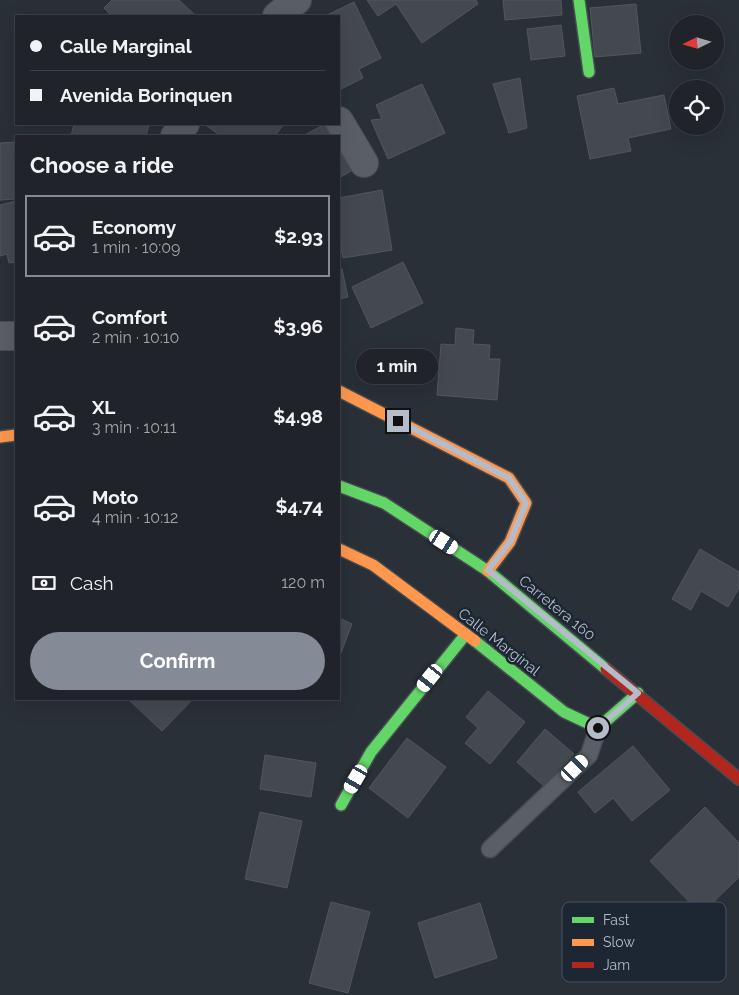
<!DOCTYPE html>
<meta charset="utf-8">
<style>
:root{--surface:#20242a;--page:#282c32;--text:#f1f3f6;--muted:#a2a4a8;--line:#3d4147;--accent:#848b96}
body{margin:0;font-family:Raleway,sans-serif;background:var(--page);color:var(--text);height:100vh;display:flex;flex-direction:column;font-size:19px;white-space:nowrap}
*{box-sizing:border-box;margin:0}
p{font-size:16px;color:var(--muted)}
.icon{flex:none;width:28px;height:28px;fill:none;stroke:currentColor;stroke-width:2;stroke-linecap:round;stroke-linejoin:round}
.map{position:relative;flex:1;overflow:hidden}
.side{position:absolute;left:15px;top:135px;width:325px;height:565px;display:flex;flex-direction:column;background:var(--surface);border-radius:0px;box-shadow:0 5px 20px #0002,0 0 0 1px var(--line)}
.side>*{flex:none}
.hud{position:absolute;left:15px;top:15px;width:325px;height:110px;border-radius:0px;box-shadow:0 5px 20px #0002,0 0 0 1px var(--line);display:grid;align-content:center;height:110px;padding:0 15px;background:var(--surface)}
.needle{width:32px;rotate:265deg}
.buttons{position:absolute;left:669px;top:15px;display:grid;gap:10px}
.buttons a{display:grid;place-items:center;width:55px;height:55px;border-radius:50%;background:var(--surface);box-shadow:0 5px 20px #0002,0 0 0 1px var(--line);font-size:25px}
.end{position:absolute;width:22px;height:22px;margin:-11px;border:6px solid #b4bcc9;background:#111;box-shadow:0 0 0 2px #111}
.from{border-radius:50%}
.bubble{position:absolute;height:35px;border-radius:18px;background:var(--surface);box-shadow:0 5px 20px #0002,0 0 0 1px var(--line);font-size:16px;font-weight:700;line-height:35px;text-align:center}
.car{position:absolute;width:15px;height:30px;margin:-15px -8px;border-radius:6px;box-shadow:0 0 4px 1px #0007;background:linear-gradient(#fff 24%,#345 0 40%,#fff 0 76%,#345 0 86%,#fff 0)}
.hud b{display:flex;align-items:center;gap:18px;height:48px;font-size:19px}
.hud b+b{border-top:1px solid var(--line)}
.hud i{width:12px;height:12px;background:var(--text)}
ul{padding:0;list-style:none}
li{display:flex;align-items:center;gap:15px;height:82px;margin:0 10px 8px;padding:0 5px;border:2px solid transparent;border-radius:0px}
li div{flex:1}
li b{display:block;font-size:19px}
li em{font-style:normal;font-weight:700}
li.active{border-color:var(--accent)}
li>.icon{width:45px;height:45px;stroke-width:1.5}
h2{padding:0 15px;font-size:22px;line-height:60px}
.pay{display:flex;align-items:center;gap:12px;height:55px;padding:0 15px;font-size:19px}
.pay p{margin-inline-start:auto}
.primary-button{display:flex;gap:10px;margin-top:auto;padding:10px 15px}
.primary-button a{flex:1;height:58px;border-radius:30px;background:var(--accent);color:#fff;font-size:20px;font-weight:700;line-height:58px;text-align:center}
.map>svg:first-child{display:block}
</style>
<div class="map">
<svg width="739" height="995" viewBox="0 0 739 995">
<rect width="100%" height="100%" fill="#2a3038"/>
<path fill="#444950" stroke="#52575f" d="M112 0H179L196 16H112L104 8Z
M367 0H476L478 4 422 43 396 4 378 16Z
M503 0H561L562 15 505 20Z
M354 2 381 58 359 69 363 78 339 90V16L327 15Z
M636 4 641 53 595 57 590 8Z
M561 25 565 56 531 60 527 29Z
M520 78 527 128 509 133 493 84Z
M422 84 445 133 388 159 371 120 382 119 376 105Z
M614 88 618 104 664 95 671 129 628 138 631 151 590 159 577 96Z
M74 124H149L146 136H71Z
M204 124H284L275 136H221Z
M325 124 334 136H303Z
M16 142V199L0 200V143Z
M339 145 353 170 339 178Z
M382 190 392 250 343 258 339 239V198Z
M16 201V262L9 263 7 254 0 256V205Z
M403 262 423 303 371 328 352 287Z
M342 269 348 297 339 299V270Z
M456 328 474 330 473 344 490 345 489 359H500L497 400 437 395 441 344 455 345Z
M700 549 739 572V588L728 607 701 591 691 610 672 599Z
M339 618 352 624 339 658Z
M488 691 525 722 490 764 465 743 478 728 466 717Z
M128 699H193L162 731Z
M545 729 574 754 545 787 517 762Z
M407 738 446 767 408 818 369 788Z
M633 746 670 790 632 821 613 798 595 813 578 792Z
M265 755 316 763 311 797 260 789Z
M705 807 739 843V877L701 914 650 861Z
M260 812 302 821 287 888 245 879Z
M331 902 370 912 348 993 309 983Z
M480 903 497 958 435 978 418 923Z"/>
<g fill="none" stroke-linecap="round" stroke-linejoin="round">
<g stroke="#484c53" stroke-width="19">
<path id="lane" d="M490 849 589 755 598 728"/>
</g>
<g stroke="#484c53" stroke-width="30">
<path id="street" d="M277 16 297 0
M339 121 364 163
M175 136 185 124
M0 336H16"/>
</g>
<g stroke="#484c53" stroke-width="14">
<path id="fast" d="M579 0 589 72
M339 486 384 503 488 571 606 669
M475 641 564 712 598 728 638 693
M341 805 371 752 466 634"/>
</g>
<g stroke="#484c53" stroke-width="14">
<path id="slow" d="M339 391 509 478 526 503 510 542 488 571
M0 437 16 435
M339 549 373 565 475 641"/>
</g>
<g stroke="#484c53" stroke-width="14">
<path id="jam" d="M606 669 739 779"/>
</g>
<use href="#lane" stroke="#5a5e66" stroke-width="16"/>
<use href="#street" stroke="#5a5e66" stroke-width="28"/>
<use href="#fast" stroke="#63d668" stroke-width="11"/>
<use href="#slow" stroke="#ff974d" stroke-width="11"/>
<use href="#jam" stroke="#b3261e" stroke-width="11"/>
</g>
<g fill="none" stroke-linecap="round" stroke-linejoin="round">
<path stroke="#b4bcc9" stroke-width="6" d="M398 421 509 478 526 503 510 542 488 570 638 693 598 728"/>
</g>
<g text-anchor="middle" stroke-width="5" stroke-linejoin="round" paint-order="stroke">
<g font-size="15" fill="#b4bcc9" stroke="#1d2633">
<text transform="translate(557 608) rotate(39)" y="5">Carretera 160</text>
<text transform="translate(499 642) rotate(38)" y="5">Calle Marginal</text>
</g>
</g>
<rect x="562" y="902" width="164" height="80" rx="8" fill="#1d2633" stroke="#4a5360" stroke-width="1"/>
<rect x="572" y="917" width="22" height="6" fill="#63d668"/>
<rect x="572" y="939" width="22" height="7" fill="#ff974d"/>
<rect x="572" y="962" width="22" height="6" fill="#b3261e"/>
<g font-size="14" fill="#b4bcc9">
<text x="603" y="925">Fast</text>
<text x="603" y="947">Slow</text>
<text x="603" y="970">Jam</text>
</g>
</svg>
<div class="buttons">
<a><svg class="needle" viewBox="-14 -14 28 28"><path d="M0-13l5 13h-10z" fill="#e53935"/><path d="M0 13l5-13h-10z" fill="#a2a4a8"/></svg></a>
<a><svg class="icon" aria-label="locate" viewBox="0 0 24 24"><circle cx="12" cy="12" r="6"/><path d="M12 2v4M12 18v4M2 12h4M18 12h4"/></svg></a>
</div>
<i class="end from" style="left:598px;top:728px"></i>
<i class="end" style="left:398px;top:421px"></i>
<div class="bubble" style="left:356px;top:349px;width:82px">1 min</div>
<i class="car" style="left:444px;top:542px;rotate:123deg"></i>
<i class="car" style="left:430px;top:678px;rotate:219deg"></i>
<i class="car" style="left:575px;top:768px;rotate:46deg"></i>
<i class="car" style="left:356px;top:779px;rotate:210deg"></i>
<div class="hud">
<b><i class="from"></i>Calle Marginal</b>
<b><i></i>Avenida Borinquen</b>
</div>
<section class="side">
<h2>Choose a ride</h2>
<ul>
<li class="active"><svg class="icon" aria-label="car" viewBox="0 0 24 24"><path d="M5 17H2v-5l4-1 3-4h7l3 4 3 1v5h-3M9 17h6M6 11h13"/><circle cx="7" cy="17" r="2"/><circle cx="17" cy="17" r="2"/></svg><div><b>Economy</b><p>1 min · 10:09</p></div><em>$2.93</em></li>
<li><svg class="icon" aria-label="car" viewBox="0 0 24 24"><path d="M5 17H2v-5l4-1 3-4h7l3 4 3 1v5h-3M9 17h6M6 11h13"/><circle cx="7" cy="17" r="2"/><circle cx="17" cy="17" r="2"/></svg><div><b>Comfort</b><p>2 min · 10:10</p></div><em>$3.96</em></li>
<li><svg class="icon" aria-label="car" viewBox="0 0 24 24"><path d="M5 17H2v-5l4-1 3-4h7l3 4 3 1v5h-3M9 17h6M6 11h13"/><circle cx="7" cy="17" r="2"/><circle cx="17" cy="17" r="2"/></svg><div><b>XL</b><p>3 min · 10:11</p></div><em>$4.98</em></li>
<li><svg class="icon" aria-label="car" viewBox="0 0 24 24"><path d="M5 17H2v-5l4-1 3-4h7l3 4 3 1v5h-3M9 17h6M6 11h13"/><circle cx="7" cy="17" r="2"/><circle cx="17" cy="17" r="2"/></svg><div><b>Moto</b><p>4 min · 10:12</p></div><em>$4.74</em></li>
</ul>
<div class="pay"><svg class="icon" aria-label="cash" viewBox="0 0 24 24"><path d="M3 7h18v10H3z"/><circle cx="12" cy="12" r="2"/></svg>Cash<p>120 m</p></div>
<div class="primary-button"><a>Confirm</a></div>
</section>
</div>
